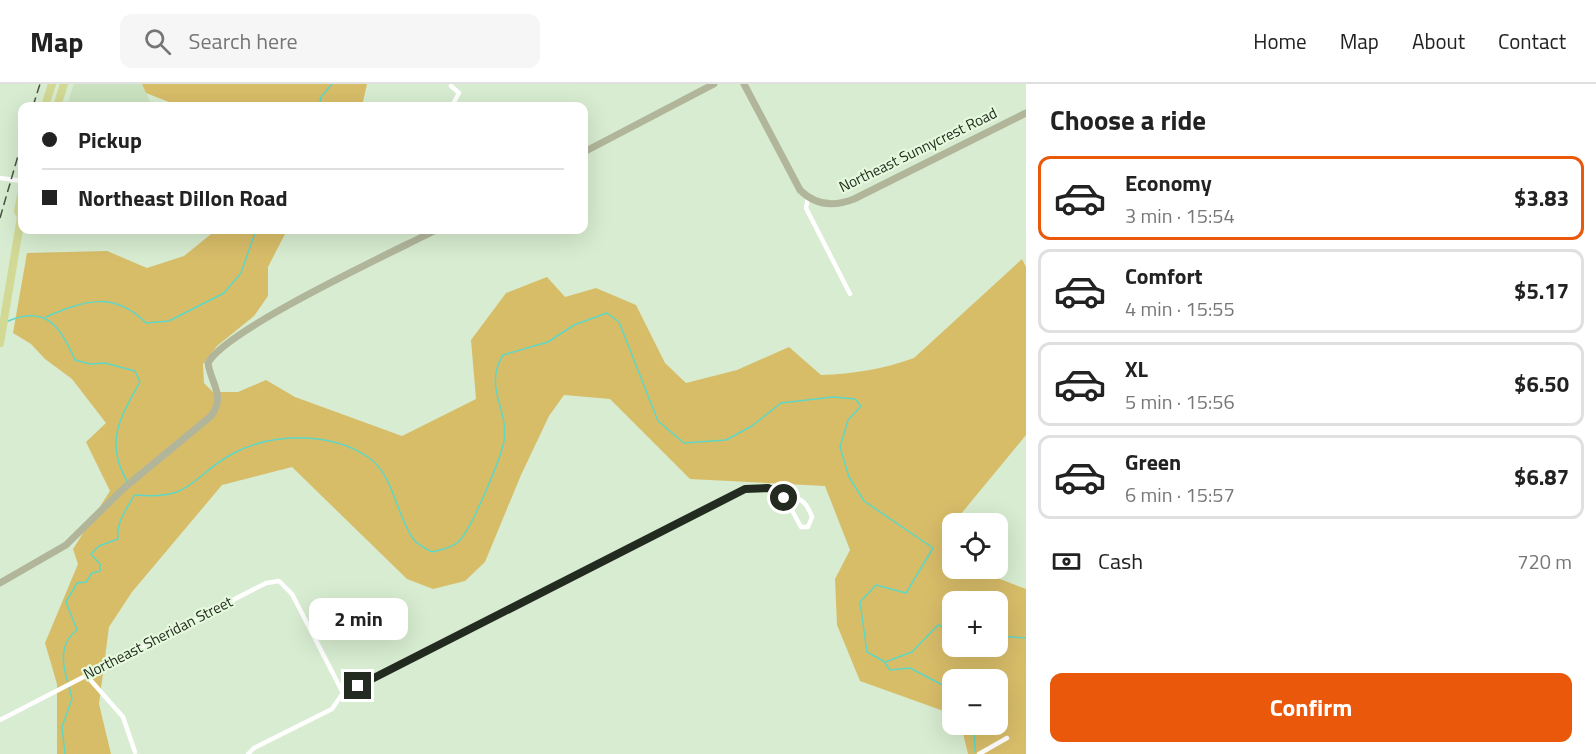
<!DOCTYPE html>
<meta charset="utf-8">
<style>
:root{--surface:#fff;--page:#f6f6f6;--text:#222;--muted:#767676;--line:#e0e0e0;--accent:#ea580c}
body{margin:0;font-family:"Titillium Web",sans-serif;background:var(--page);color:var(--text);height:100vh;display:flex;flex-direction:column;font-size:22px;white-space:nowrap}
*{box-sizing:border-box;margin:0}
p{font-size:20px;color:var(--muted)}
.icon{flex:none;width:33px;height:33px;fill:none;stroke:currentColor;stroke-width:2;stroke-linecap:round;stroke-linejoin:round}
.map{position:relative;flex:1;overflow:hidden}
.drawer{display:flex;flex-direction:column;background:var(--surface);width:570px}
.drawer>*{flex:none}
.guide{position:absolute;left:18px;top:18px;width:570px;height:132px;border-radius:12px;box-shadow:0 6px 24px #0002;display:grid;align-content:center;height:132px;padding:0 24px;background:var(--surface)}
.buttons{position:absolute;left:942px;top:429px;display:grid;gap:12px}
.buttons a{display:grid;place-items:center;width:66px;height:66px;border-radius:12px;background:var(--surface);box-shadow:0 6px 24px #0002;font-size:30px}
.end{position:absolute;width:27px;height:27px;margin:-14px;border:8px solid #232a20;background:#fff;box-shadow:0 0 0 3px #fff}
.from{border-radius:50%}
.bubble{position:absolute;height:42px;border-radius:12px;background:var(--surface);box-shadow:0 6px 24px #0002;font-size:20px;font-weight:700;line-height:42px;text-align:center}
.guide b{display:flex;align-items:center;gap:21px;height:57px;font-size:22px}
.guide b+b{border-top:2px solid var(--line)}
.guide i{width:15px;height:15px;background:var(--text)}
ul{padding:0;list-style:none}
li{display:flex;align-items:center;gap:18px;height:84px;margin:0 12px 9px;padding:0 12px;border:3px solid var(--line);border-radius:12px}
li div{flex:1}
li b{display:block;font-size:22px}
li em{font-style:normal;font-weight:700}
li.selected{border-color:var(--accent)}
li>.icon{width:54px;height:54px;stroke-width:1.5}
h2{padding:0 24px;font-size:27px;line-height:72px}
.pay{display:flex;align-items:center;gap:15px;height:66px;padding:0 24px;font-size:22px}
.pay p{margin-inline-start:auto}
.action{display:flex;gap:12px;margin-top:auto;padding:12px 24px}
.action a{flex:1;height:69px;border-radius:12px;background:var(--accent);color:#fff;font-size:24px;font-weight:700;line-height:69px;text-align:center}
header{display:flex;align-items:center;gap:36px;box-sizing:border-box;height:84px;padding:0 30px;background:var(--surface);border-bottom:2px solid var(--line)}
header strong{font-size:28px}
nav{display:flex;gap:33px;margin-inline-start:auto;font-size:21px}
.search{width:420px;height:54px;background:var(--page);display:flex;align-items:center;gap:15px;box-sizing:border-box;padding:0 21px;border-radius:12px;color:var(--muted);font-size:22px}
main{display:flex;flex:1;min-height:0}
.map>svg:first-child{display:block}
</style>
<header>
<strong>Map</strong>
<div class="search"><svg class="icon" aria-label="search" viewBox="0 0 24 24"><circle cx="10" cy="10" r="6"/><path d="M15 15l6 6"/></svg>Search here</div>
<nav><a>Home</a><a>Map</a><a>About</a><a>Contact</a></nav>
</header>
<main>
<div class="map">
<svg width="1026" height="670" viewBox="0 0 1026 670">
<rect width="100%" height="100%" fill="#d7ecd0"/>
<path fill="#cae2c0" d="M74 0H142L152 22H67Z"/>
<path fill="#d8bd69" fill-rule="evenodd" d="M142 0H367L362 22H179L146 9Z
M216 146H287L268 183V212L254 232 217 262 203 280 204 299 213 308H238L266 296 295 313 402 352 476 315 471 256 506 209 547 193 565 213 596 204 636 221 665 279 686 299 737 286 789 263 821 291C853 290 884 285 914 274L1022 175 1026 183V351L946 448 952 457V484L974 485 1026 505V670H968L961 641 998 640V596H952V630L860 597 837 541 835 495 850 466 825 402 690 395 610 315 564 311 549 332 521 391 485 478 465 497 433 505 407 495 292 383 222 401 132 508 109 543 99 620 111 670H57V600L45 559 78 480 73 465 110 407 86 358 106 339 72 295 45 275 31 260 13 249 27 169 107 167 147 184 184 172ZM952 518H998V562H952Z"/>
<g fill="none" stroke-linecap="round" stroke-linejoin="round">
<path stroke="#5fd7c4" stroke-width="1.5" d="M319 22 321 13 332 0
M46 233C85 216 114 207 146 239L169 237 224 209 241 189 256 146
M6 238C46 220 61 243 75 276L90 280 105 279 135 287 140 298C121 332 104 358 127 397
M135 411C194 416 189 394 232 370 271 349 330 347 368 373 395 392 395 430 414 456 418 461 427 465 432 468 440 466 452 464 458 458 471 447 501 374 504 357 509 324 483 304 503 271L548 258 574 241 607 229 619 238 658 337 684 359 726 356 752 342 781 319 833 313 855 315 861 322 848 336 840 363 849 393 864 417 933 464 906 509 876 501 860 518 867 568 885 578 912 568 938 541 952 546
M998 552 1026 554
M885 579 890 586 910 584 952 606
M68 599C62 580 59 559 77 546L66 518 77 499 86 498 92 489 100 487V480L91 470 99 462 118 455C116 438 126 426 134 412
M974 640 975 668
M65 670 62 643 72 615 69 603"/>
<path stroke="#fff" stroke-width="4.5" d="M451 2 459 9 454 18 455 22
M0 94 22 97
M808 113 806 124 850 210
M86 591 123 633 135 668
M343 609 745 405 767 404 783 410 801 443H808L812 433C806 416 800 414 783 410
M0 636 266 499 279 497 292 510 343 609 332 625 254 664 248 670
M979 670 1007 654"/>
<path stroke="#b1b69b" stroke-width="7" d="M744 0 800 106C816 122 834 123 854 115L1026 29
M584 68 714 0
M0 499 66 461 124 404 211 332C226 312 211 300 208 279 226 245 393 168 436 146"/>
<path stroke="#d2d995" stroke-width="8" d="M45 22 52 0
M57 22 64 0
M0 259 21 133 18 127 22 106"/>
<path stroke="#485244" stroke-width="1.5" stroke-dasharray="9 4.5" stroke-linecap="butt" d="M33 22 40 0
M0 134 22 58"/>
</g>
<g fill="none" stroke-linecap="round" stroke-linejoin="round">
<path stroke="#232a20" stroke-width="8" d="M358 602 745 405 768 404 783 410 784 414"/>
</g>
<g text-anchor="middle" stroke-width="4.5" stroke-linejoin="round" paint-order="stroke">
<g font-size="15" fill="#232a20" stroke="#e5f9dd">
<text transform="translate(918 66) rotate(-26)" y="5">Northeast Sunnycrest Road</text>
<text transform="translate(158 554) rotate(-27)" y="5">Northeast Sheridan Street</text>
</g>
</g>
</svg>
<div class="buttons">
<a><svg class="icon" aria-label="locate" viewBox="0 0 24 24"><circle cx="12" cy="12" r="6"/><path d="M12 2v4M12 18v4M2 12h4M18 12h4"/></svg></a>
<a>+</a>
<a>−</a>
</div>
<i class="end from" style="left:784px;top:414px"></i>
<i class="end" style="left:358px;top:602px"></i>
<div class="bubble" style="left:309px;top:514px;width:99px">2 min</div>
<div class="guide">
<b><i class="from"></i>Pickup</b>
<b><i></i>Northeast Dillon Road</b>
</div>
</div>
<section class="drawer">
<h2>Choose a ride</h2>
<ul>
<li class="selected"><svg class="icon" aria-label="car" viewBox="0 0 24 24"><path d="M5 17H2v-5l4-1 3-4h7l3 4 3 1v5h-3M9 17h6M6 11h13"/><circle cx="7" cy="17" r="2"/><circle cx="17" cy="17" r="2"/></svg><div><b>Economy</b><p>3 min · 15:54</p></div><em>$3.83</em></li>
<li><svg class="icon" aria-label="car" viewBox="0 0 24 24"><path d="M5 17H2v-5l4-1 3-4h7l3 4 3 1v5h-3M9 17h6M6 11h13"/><circle cx="7" cy="17" r="2"/><circle cx="17" cy="17" r="2"/></svg><div><b>Comfort</b><p>4 min · 15:55</p></div><em>$5.17</em></li>
<li><svg class="icon" aria-label="car" viewBox="0 0 24 24"><path d="M5 17H2v-5l4-1 3-4h7l3 4 3 1v5h-3M9 17h6M6 11h13"/><circle cx="7" cy="17" r="2"/><circle cx="17" cy="17" r="2"/></svg><div><b>XL</b><p>5 min · 15:56</p></div><em>$6.50</em></li>
<li><svg class="icon" aria-label="car" viewBox="0 0 24 24"><path d="M5 17H2v-5l4-1 3-4h7l3 4 3 1v5h-3M9 17h6M6 11h13"/><circle cx="7" cy="17" r="2"/><circle cx="17" cy="17" r="2"/></svg><div><b>Green</b><p>6 min · 15:57</p></div><em>$6.87</em></li>
</ul>
<div class="pay"><svg class="icon" aria-label="cash" viewBox="0 0 24 24"><path d="M3 7h18v10H3z"/><circle cx="12" cy="12" r="2"/></svg>Cash<p>720 m</p></div>
<div class="action"><a>Confirm</a></div>
</section>
</main>
